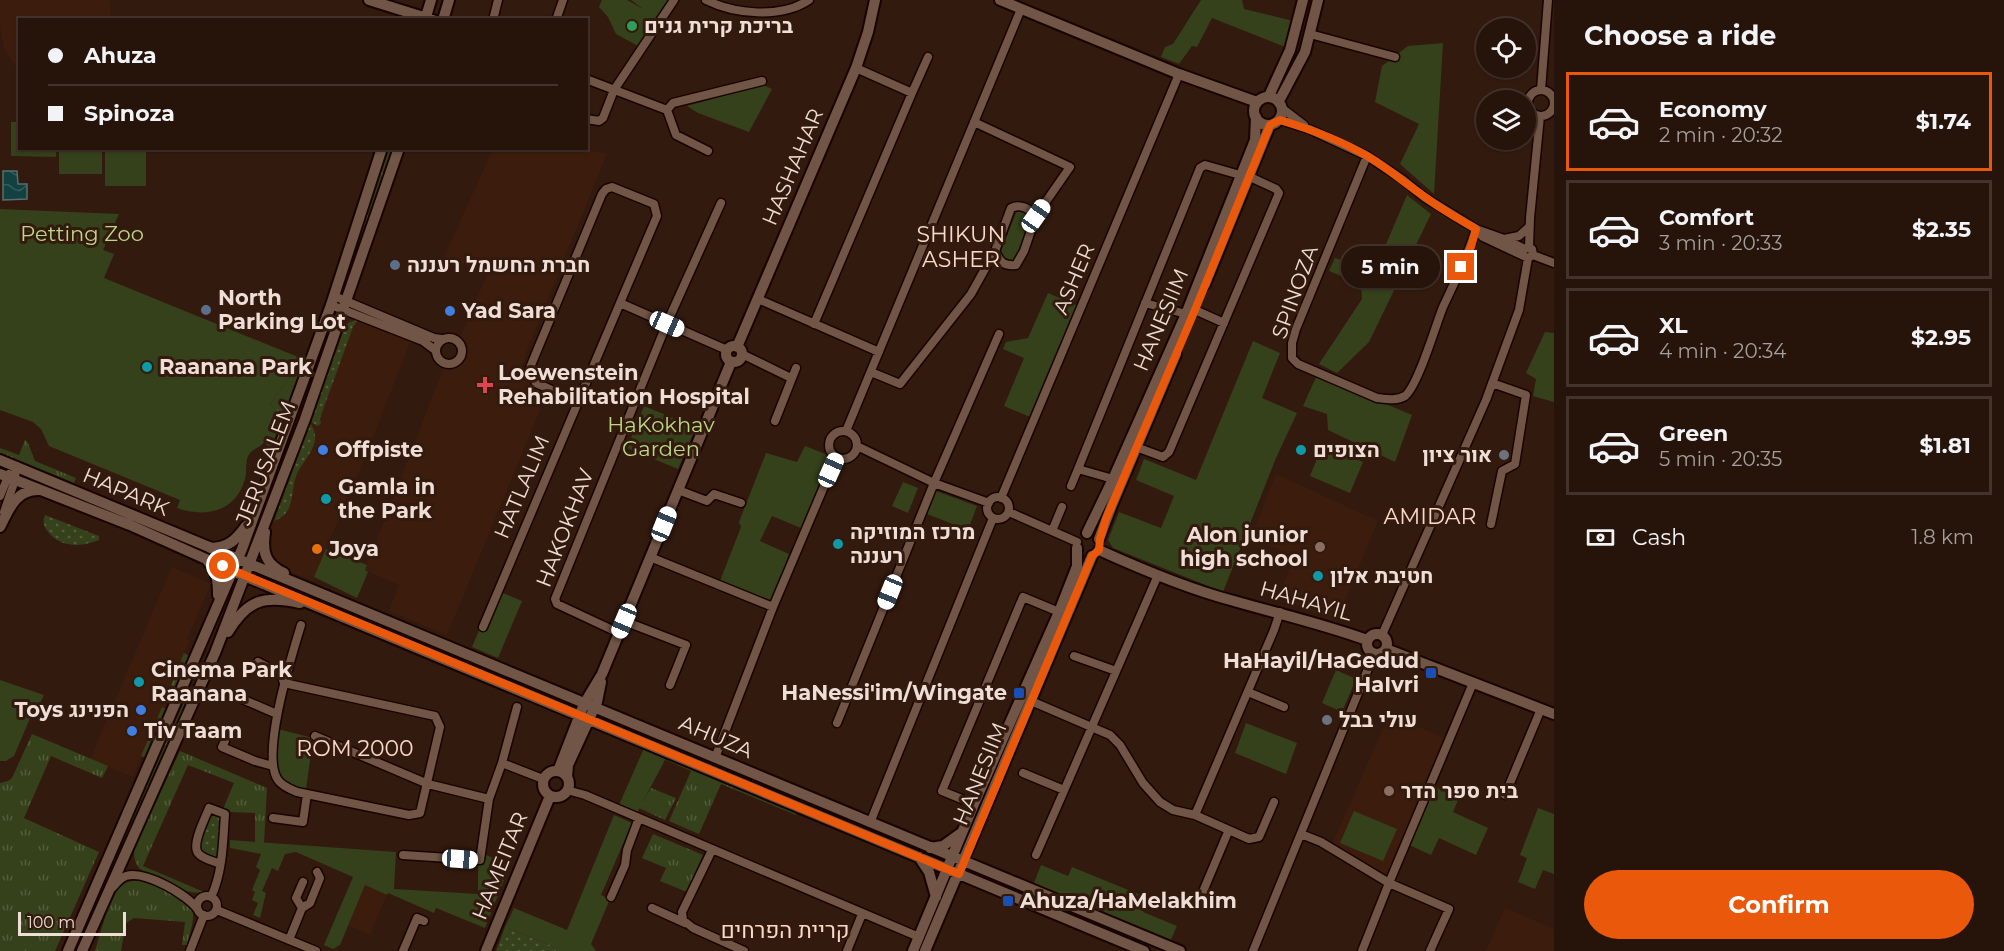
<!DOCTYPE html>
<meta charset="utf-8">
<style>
:root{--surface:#26140a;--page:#322118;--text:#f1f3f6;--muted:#a49e9c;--line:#42332b;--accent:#ea580c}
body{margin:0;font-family:Montserrat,Heebo,sans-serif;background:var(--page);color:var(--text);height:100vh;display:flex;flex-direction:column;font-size:22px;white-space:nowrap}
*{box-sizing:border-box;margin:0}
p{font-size:20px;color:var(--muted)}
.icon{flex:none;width:33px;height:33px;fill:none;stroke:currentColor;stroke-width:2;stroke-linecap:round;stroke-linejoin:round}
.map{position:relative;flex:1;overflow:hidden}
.side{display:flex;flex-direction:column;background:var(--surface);width:450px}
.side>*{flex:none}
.top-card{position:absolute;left:18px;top:18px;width:570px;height:132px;border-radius:0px;box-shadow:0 2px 4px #0004,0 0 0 2px var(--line);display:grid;align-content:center;height:132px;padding:0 30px;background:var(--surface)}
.fabs{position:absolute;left:1476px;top:18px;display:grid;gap:12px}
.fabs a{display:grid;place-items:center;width:60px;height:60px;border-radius:50%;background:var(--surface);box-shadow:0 2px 4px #0004,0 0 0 2px var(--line);font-size:30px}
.scale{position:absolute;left:18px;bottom:15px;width:108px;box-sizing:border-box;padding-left:6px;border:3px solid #efded6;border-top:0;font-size:16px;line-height:21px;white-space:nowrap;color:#efded6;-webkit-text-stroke:4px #331a0e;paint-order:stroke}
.end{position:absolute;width:27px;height:27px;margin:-14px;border:8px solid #ea580c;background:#fff;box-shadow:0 0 0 3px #fff}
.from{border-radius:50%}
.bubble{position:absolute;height:42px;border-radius:21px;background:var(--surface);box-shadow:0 2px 4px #0004,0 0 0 2px var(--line);font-size:20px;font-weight:700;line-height:42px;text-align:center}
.car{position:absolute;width:18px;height:36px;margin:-18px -9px;border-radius:8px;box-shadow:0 0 4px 2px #0007;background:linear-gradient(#fff 24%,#345 0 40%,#fff 0 76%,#345 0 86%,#fff 0)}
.top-card b{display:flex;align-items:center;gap:21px;height:57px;font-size:22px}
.top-card b+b{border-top:2px solid var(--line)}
.top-card i{width:15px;height:15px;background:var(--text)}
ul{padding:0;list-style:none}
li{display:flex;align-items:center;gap:18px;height:99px;margin:0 12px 9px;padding:0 18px;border:3px solid var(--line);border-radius:0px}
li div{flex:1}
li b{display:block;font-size:22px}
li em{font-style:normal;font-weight:700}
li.current{border-color:var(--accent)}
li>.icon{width:54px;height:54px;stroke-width:1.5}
h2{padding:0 30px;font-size:27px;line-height:72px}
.pay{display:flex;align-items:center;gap:15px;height:66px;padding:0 30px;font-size:22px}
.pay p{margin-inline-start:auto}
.button{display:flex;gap:12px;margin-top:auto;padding:12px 30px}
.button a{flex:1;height:69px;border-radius:36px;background:var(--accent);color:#fff;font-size:24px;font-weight:700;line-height:69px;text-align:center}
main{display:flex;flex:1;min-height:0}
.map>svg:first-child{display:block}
</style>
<main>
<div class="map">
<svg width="1554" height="951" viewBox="0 0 1554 951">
<defs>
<pattern id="grass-tufts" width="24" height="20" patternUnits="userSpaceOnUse" patternTransform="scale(1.5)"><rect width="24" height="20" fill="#35411a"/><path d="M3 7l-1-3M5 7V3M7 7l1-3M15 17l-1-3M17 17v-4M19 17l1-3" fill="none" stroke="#535c3b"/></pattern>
<pattern id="garden-dots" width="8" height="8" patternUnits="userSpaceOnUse" patternTransform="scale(1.5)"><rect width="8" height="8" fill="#35411a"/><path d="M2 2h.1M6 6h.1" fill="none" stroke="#535c3b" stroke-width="1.8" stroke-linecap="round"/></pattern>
<pattern id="water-waves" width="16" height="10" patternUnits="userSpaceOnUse" patternTransform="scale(1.5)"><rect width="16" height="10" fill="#134141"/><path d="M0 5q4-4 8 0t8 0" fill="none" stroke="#365c5c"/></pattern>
</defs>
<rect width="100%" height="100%" fill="#331a0e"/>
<path fill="#3c1d0d" d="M0 0H110L111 19 20 20 19 70 5 52 0 27Z
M567 148 607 153 517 376 547 393 447 635 389 611 399 585 365 570 444 367 460 361 464 354 463 343 459 340 487 275 444 257 493 149Z
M354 317 411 340 372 440 313 581 275 565 266 547 267 537 345 327 348 320Z
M1276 474 1378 521 1336 622 1278 597 1295 557 1251 537Z
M172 567 211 584 187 639 190 640 171 684 175 687 166 709 162 708 133 777 90 759Z
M1389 715 1445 738 1387 875 1332 844Z
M365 885 387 895 370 935 348 925Z
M1505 908 1554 929V951H1486Z"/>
<path fill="url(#grass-tufts)" d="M387 149H395L349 286 342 284Z
M304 355 307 357 271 452 265 442 277 411 270 404 290 377 298 357 302 359Z
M25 440 28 443 35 461 76 478 74 483 0 453V448L19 455Z
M258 574 577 704 575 708 485 670 461 663 256 578Z
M184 653 188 655 186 672 147 758 141 756 162 707 166 709 175 687 171 685Z
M189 691 192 692 77 951H72Z
M32 734 108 766 102 778 51 756 24 818 99 852 55 951H0V783L8 781 12 778Z
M180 751 267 788 264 843H255V813L230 812 223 809 234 783 188 765 143 866 204 892C188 897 155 877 140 869 134 862 133 855 135 846Z
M667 756 798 811 796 815 721 784 699 834 669 821 691 771 666 760Z
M651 788 676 798 665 820 639 808Z
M653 834 703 855 687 892 660 881 666 868 642 858Z
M143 880C156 886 192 898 193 913 194 923 189 935 187 945H182L185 922 134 918 126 923 121 951H95C100 935 110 892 124 884 130 880 137 881 143 880Z"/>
<path fill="#35411a" d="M602 0H627L643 9 631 0H670L638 46 616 34 608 17 599 7Z
M1201 0H1242L1244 9 1293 21 1285 47 1212 18 1197 47 1192 46 1179 64 1161 57 1165 47 1173 44Z
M1443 43 1434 194 1400 164 1419 124 1375 102 1382 66 1408 46Z
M763 85 772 89 749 132 698 113 687 106Z
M11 122H19L20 148 56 149V157L11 156Z
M59 149H102V174H59Z
M105 149H146V186H105Z
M1407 195 1431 214 1369 342 1337 373 1319 364 1362 299 1361 284 1329 271 1335 258 1373 271 1378 263Z
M0 209 119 214 103 250 114 254 104 278 298 357 290 377 270 404 277 410C274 419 271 433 265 441 261 448 252 448 248 456 245 464 247 472 245 479 236 512 205 518 177 508L180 500 49 446 41 429 33 422 0 410Z
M1021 209 1030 212C1032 229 1022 250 1011 262L1003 259 1001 251 1016 213Z
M1048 293 1078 306 1030 417 1004 406 1024 358 1003 349 1006 342 1028 338Z
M1545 332 1554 333V402L1533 396 1536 379 1526 373Z
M1253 341 1280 353 1262 398 1297 413 1276 458 1223 592 1113 548 1108 540 1119 512 1161 528 1174 496 1136 480 1144 459 1196 480Z
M1317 375 1412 415 1395 462 1328 430 1327 414 1303 406Z
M644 406 696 427 678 469 627 448Z
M1323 444 1363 462 1350 493 1310 476Z
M805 446 828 455 830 459 801 528 772 516 760 541 789 554 772 603 720 581 741 527 739 522 766 453 797 462Z
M903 482 918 488 908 513 892 506Z
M936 491 977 506 968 530 927 514Z
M326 549 367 565 365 570 368 572 357 598 314 577Z
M496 590 522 601 498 658 472 647Z
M1336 670 1356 679 1342 712 1322 703Z
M0 680 44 695 39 705 34 709 14 756 6 761H0Z
M1246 723 1297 743 1286 774 1235 753Z
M278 729 313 738 306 790C266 782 276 761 278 729Z
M645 746 667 756 637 813 619 805Z
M1433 786 1459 798 1453 812 1488 828 1476 855 1439 838 1431 855 1407 844Z
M1538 808 1554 814V874L1543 870 1535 889 1518 882 1527 858 1520 855Z
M1354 811 1397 829 1383 861 1340 843Z
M614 815 632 823 601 895 610 899 591 944 596 951H557L554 947 505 927 514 908 567 930Z
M230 840 396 852 394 889 478 894V865H484L486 855 510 865 485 928 436 908 434 913 388 893 387 895 365 885 340 945 333 949 324 945 353 877 296 852 285 854 278 871 272 868 262 891 266 893 260 918 253 915 258 903 252 900 255 892 252 890 260 870 256 867 261 854 230 848Z
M1041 865 1068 876 1072 867 1148 898 1143 912 1177 926 1169 944 1032 888Z"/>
<path fill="url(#garden-dots)" d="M356 320 362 321H357L353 327 320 418 321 424 317 426 310 421 345 327 348 323Z
M310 423C325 443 303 459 296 476 290 493 296 513 274 521Z
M45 515 99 536V540C82 547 62 548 49 533 44 527 42 522 45 515Z
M212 813 221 815 218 855 215 857C211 856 204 854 201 851 194 843 207 819 212 813Z
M505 927 554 947 557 951H496Z"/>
<path fill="url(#water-waves)" stroke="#55706e" stroke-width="1.5" d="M3 171H17L18 184H27V199L3 200Z"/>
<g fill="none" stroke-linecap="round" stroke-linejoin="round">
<g stroke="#190400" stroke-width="11">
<path id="street" d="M706 0C734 14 781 19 809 0
M493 20 498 0
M556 20 563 0
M1310 34 1395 57
M856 68 912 93
M586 79 667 110
M1541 90 1548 0
M1528 103a13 13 0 1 1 26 0a13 13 0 1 1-26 0Z
M1283 109 1304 125
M586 119 599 121 603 118 614 90 674 0
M1280 120 1309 129 1367 156 1402 179 1424 197 1476 229 1483 237 1528 258 1533 255
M974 122 1070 167 1036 216 1024 251 1016 265C1003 266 1000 262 995 251
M708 151 676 135 667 110 673 103 762 81
M1367 156 1296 329 1292 343V358L1298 364 1377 398C1386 399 1397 401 1405 396 1418 386 1436 324 1443 307 1455 281 1468 256 1476 229
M1476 229 1504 239 1525 249
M1504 239 1519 236 1529 227
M1533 255 1532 249 1529 248 1530 218 1540 116
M1533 255 1554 263
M334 296 434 338 442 339
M758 299 879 352
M1145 303 1186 314
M331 305 423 341 435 350
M1195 310 1224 323
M814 324 912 93 928 57
M436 351a13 13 0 1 1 26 0a13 13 0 1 1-26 0Z
M742 354 791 378
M871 372 900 384 971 294 995 251 1011 208C1021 203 1029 209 1036 216
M578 402 536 383 529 370 602 194 606 189 612 187 654 204 657 216 620 303
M775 421 796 368
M829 445a14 14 0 1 1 28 0a14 14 0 1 1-28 0Z
M846 431 1021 9
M857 446 934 483 989 503
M1136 447 1163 457 1169 452 1279 193 1276 189 1248 176
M1113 479 1078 469 1200 168 1205 165 1240 175
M1071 486 1078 469
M678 490 707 501 714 494 741 503
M0 496 9 474
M987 508a11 11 0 1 1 22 0a11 11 0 1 1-22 0Z
M1001 498 1179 74
M4 512 15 480 16 466
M1009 512 1077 542
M1491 524 1502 471 1515 464 1526 395 1492 383
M1052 531 1062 507
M650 557 773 607
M624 621 686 645 670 685
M483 627 620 303 727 350
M619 633 557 604 555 599 667 323 721 203
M1382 635 1486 400 1519 310 1528 258
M1074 656 1116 671
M258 662 281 674 284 683
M284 683 435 716 440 727 420 813 409 815 297 792C290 789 282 786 278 780 260 755 292 655 301 625
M1248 692 1284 707
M242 699 277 714
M1031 701 1110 735 1120 745 1143 783 1160 802 1173 810 1195 815 1249 839 1259 837 1274 802
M837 723 934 483 999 334
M315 736 428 784 489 799
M225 741 222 747 255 761 273 766
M715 758 773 607 836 458
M502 763 543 779
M1023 773 1064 790
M567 790 585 795 919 937
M1505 795 1541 709
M974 804 942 791 1023 597 1059 612
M1195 815 1274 630 1280 612
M273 818 303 822 307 794
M870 823 993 518
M1301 834 1321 842 1389 883 1449 909 1430 951
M712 850 682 912 683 920 693 928 744 951
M403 855 480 860 489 799 502 763 517 707
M1036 855 1158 575
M112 888C116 884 120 878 126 876 145 870 188 895 198 910
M197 906a10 10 0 1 1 20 0a10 10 0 1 1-20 0Z
M211 897C223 872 223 841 225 814L209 808C206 817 191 844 198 853 202 859 214 861 220 864
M611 897 625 865 627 850 639 818
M1199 901 1228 832
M302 908 296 898 303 882
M652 908 685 923
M217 910 316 951
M289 940 302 908 310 903 320 878 317 872
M190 951 204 915
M403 951 417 918 424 921
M847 951 862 914
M1253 951 1374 654
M1362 951 1389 883 1473 683"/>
</g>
<g stroke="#190400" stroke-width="14">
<path id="secondary" d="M369 0 433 20
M1000 0 1179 74 1257 102
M425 20 431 0
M443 20 449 0
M1269 96 1290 50 1303 0
M1254 111a14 14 0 1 1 28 0a14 14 0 1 1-28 0Z
M1279 101 1305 52 1318 0
M1205 284 1270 125
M726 354a8 8 0 1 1 16 0a8 8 0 1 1-16 0Z
M737 347 856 68 868 32 875 0
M0 460 1180 951
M0 474 130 525 244 576 1144 951
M0 527C9 510 15 490 38 490
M265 532C262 552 265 564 284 573
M1087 533 1113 479 1186 314 1255 140 1256 117
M1099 539 1112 505 1176 354
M210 548C228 548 236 540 246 526
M1099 550C1143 570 1188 589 1234 601 1279 614 1323 624 1367 640
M207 560C217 572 218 580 218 595
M228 632C247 600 264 595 300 603
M1367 644a10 10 0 1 1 20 0a10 10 0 1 1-20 0Z
M1386 649 1554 714
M543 784a13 13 0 1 1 26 0a13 13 0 1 1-26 0Z
M558 771 584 704 602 674 731 362
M567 777 568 765 597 702 601 682
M930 848 943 846 961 833
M919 857 929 872 936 897
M68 951 242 549 331 305 382 148
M82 951 215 653 305 419 399 148
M486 951 550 796
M913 951 974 804 1059 612 1077 566V548
M925 951 1092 556"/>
</g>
<use href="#street" stroke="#715546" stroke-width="8"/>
<use href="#secondary" stroke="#715546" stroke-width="10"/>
</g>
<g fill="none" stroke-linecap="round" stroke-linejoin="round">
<path stroke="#ea580c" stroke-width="8" d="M223 566 959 874 1092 556 1099 550 1100 539 1106 519 1195 310 1270 125 1280 120C1310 129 1342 141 1369 157 1389 169 1406 184 1425 197 1441 209 1459 219 1476 229L1471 247 1461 267"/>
</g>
<circle fill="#2e9e5b" stroke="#331a0e" stroke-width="2" cx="632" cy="26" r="6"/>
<g fill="#5c6f8a" stroke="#331a0e" stroke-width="2">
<circle cx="395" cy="265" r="6"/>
<circle cx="206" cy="310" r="6"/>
</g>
<g fill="#3f7fe0" stroke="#331a0e" stroke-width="2">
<circle cx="450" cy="311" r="6"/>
<circle cx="323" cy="450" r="6"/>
<circle cx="141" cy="710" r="6"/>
<circle cx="132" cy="731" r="6"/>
</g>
<g fill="#0f9aa8" stroke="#331a0e" stroke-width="2">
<circle cx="147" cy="367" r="6"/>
<circle cx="1301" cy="450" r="6"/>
<circle cx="326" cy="499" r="6"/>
<circle cx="838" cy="544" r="6"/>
<circle cx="1318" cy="576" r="6"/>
<circle cx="139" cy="682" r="6"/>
</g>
<path fill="#e0444e" stroke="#331a0e" stroke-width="2" d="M482 376h6v6h6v6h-6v6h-6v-6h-6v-6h6z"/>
<g fill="#6b7280" stroke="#331a0e" stroke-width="2">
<circle cx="1504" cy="455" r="6"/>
<circle cx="1327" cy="720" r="6"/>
</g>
<g fill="#8d6e63" stroke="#331a0e" stroke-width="2">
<circle cx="1320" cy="547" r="6"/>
<circle cx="1389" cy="791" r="6"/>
</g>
<circle fill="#e8710a" stroke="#331a0e" stroke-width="2" cx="317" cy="549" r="6"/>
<g fill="#1a4fb4" stroke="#331a0e" stroke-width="2">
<rect x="1425" y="667" width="12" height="12" rx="3"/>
<rect x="1013" y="687" width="12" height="12" rx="3"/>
<rect x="1002" y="895" width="12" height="12" rx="3"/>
</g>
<g text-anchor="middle" stroke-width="6" stroke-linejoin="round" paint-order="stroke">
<g font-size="21" font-weight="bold" fill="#efded6" stroke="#331a0e" text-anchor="start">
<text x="644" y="33">בריכת קרית גנים</text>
<text x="407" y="272">חברת החשמל רעננה</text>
<text x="218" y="305">North<tspan x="218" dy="24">Parking Lot</tspan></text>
<text x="462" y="318">Yad Sara</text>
<text x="159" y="374">Raanana Park</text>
<text x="498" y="380">Loewenstein<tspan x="498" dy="24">Rehabilitation Hospital</tspan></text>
<text x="335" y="457">Offpiste</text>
<text x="1313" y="457">הצופים</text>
<text x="1492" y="462" text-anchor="end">אור ציון</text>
<text x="338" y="494">Gamla in<tspan x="338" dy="24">the Park</tspan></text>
<text x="850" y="539">מרכז המוזיקה<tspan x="850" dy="24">רעננה</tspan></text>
<text x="1308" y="542" text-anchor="end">Alon junior<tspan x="1308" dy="24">high school</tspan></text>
<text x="329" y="556">Joya</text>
<text x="1330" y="583">חטיבת אלון</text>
<text x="1419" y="668" text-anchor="end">HaHayil/HaGedud<tspan x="1419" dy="24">HaIvri</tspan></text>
<text x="151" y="677">Cinema Park<tspan x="151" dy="24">Raanana</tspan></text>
<text x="1007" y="700" text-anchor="end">HaNessi'im/Wingate</text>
<text x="129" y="717" text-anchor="end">Toys הפנינג</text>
<text x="1339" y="727">עולי בבל</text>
<text x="144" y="738">Tiv Taam</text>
<text x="1401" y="798">בית ספר הדר</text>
<text x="1020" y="908">Ahuza/HaMelakhim</text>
</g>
<g font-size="21" fill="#efded6" stroke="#331a0e">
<text transform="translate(793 167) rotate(-67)" y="7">HASHAHAR</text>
<text transform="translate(1074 279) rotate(-67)" y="7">ASHER</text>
<text transform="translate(1295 292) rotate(-70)" y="7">SPINOZA</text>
<text transform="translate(1161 320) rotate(-67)" y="7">HANESIIM</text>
<text transform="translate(266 463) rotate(-69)" y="7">JERUSALEM</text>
<text transform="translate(522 487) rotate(-67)" y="7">HATLALIM</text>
<text transform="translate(126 492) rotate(23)" y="7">HAPARK</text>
<text transform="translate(565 528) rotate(-69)" y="7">HAKOKHAV</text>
<text transform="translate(1306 601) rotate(16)" y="7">HAHAYIL</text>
<text transform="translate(716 737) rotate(23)" y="7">AHUZA</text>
<text transform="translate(980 774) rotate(-68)" y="7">HANESIIM</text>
<text transform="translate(500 866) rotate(-68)" y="7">HAMEITAR</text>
</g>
<g font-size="21" fill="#bdd886" stroke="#331a0e">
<text x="82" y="241">Petting Zoo</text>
<text x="661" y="432">HaKokhav<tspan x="661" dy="24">Garden</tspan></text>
</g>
<g font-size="22" fill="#fbd9c8" stroke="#331a0e">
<text x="961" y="242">SHIKUN<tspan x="961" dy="25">ASHER</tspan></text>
<text x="1430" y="524">AMIDAR</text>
<text x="355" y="756">ROM 2000</text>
<text x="785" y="938">קריית הפרחים</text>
</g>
</g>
</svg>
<div class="fabs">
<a><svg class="icon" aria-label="locate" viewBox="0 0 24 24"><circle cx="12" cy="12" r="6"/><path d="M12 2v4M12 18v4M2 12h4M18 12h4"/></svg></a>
<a><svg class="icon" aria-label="layers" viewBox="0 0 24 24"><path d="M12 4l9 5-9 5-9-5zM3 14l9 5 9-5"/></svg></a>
</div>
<div class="scale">100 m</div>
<i class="end from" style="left:223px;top:566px"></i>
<i class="end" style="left:1461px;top:267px"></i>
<div class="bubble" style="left:1341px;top:246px;width:99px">5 min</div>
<i class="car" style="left:1036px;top:216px;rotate:35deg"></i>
<i class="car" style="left:667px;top:324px;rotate:114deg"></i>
<i class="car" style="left:831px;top:470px;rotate:24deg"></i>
<i class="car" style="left:664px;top:524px;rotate:22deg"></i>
<i class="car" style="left:890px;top:592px;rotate:202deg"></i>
<i class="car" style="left:624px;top:621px;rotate:203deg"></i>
<i class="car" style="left:460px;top:859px;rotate:94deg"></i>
<div class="top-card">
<b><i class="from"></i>Ahuza</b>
<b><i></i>Spinoza</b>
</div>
</div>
<section class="side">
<h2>Choose a ride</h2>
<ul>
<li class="current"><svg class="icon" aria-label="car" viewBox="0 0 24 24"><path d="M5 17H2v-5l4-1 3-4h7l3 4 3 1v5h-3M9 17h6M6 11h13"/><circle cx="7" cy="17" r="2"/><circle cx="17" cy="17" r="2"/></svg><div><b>Economy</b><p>2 min · 20:32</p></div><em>$1.74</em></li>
<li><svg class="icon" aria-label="car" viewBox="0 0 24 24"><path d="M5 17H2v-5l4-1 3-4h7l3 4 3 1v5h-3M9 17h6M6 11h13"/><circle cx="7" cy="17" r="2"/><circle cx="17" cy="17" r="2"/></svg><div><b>Comfort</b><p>3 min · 20:33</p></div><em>$2.35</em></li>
<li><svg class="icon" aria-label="car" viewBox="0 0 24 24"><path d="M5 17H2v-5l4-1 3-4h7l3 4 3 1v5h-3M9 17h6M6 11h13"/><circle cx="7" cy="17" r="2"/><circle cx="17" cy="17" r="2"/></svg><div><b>XL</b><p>4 min · 20:34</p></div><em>$2.95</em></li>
<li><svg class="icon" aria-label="car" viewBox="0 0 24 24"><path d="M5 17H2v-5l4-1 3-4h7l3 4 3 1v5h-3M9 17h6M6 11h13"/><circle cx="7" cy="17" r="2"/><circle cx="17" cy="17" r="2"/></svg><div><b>Green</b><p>5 min · 20:35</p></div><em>$1.81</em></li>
</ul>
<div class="pay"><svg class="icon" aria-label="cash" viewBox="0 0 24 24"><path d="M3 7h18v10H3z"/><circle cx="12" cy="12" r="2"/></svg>Cash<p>1.8 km</p></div>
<div class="button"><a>Confirm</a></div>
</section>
</main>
